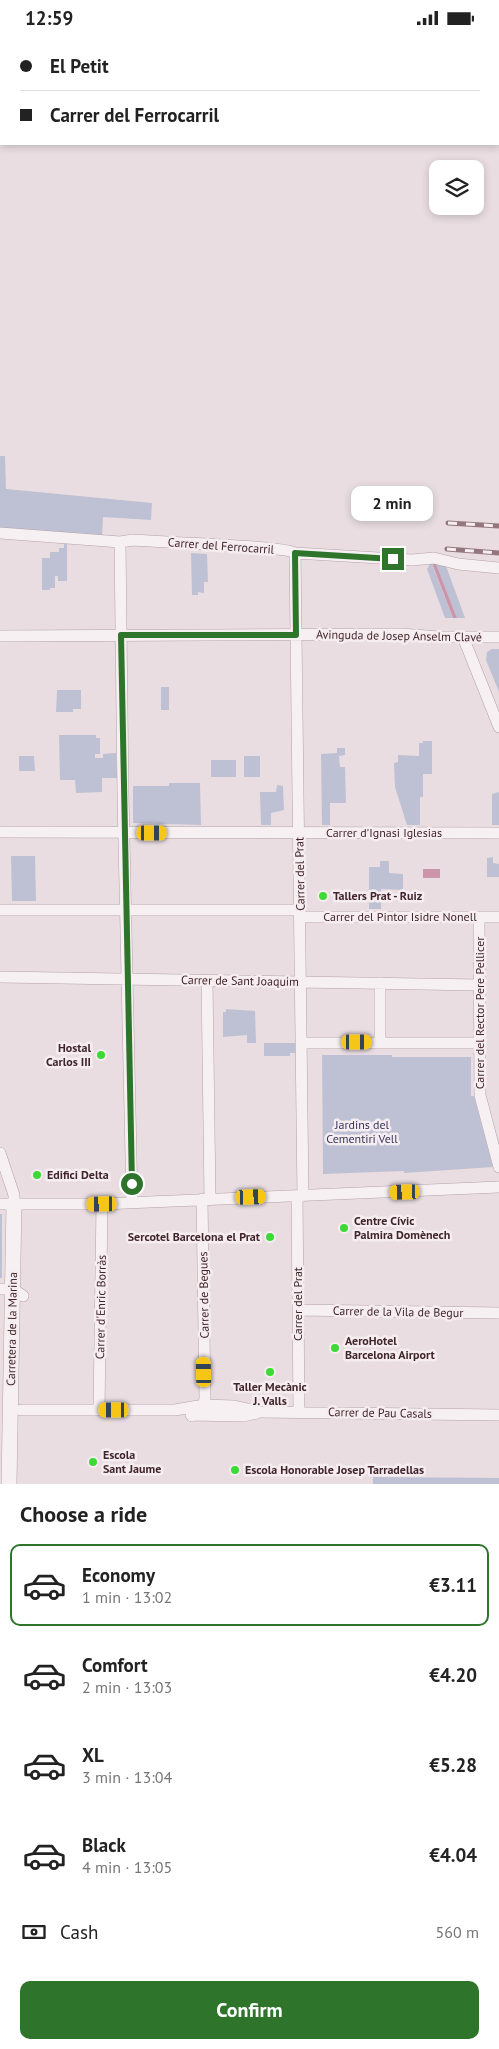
<!DOCTYPE html>
<meta charset="utf-8">
<style>
:root{--surface:#fff;--page:#f2f2f2;--text:#222;--muted:#767676;--line:#e0e0e0;--accent:#2e742b}
body{margin:0;font-family:"PT Sans",sans-serif;background:var(--page);color:var(--text);height:100vh;display:flex;flex-direction:column;font-size:19px;white-space:nowrap}
*{box-sizing:border-box;margin:0}
p{font-size:16px;color:var(--muted)}
.icon{flex:none;width:28px;height:28px;fill:none;stroke:currentColor;stroke-width:2;stroke-linecap:round;stroke-linejoin:round}
.map{position:relative;height:1449px;overflow:hidden}
.drawer{display:flex;flex-direction:column;background:var(--surface);flex:1}
.drawer>*{flex:none}
.hud{position:absolute;left:0px;top:0px;width:500px;height:110px;box-shadow:0 2px 8px #0003;display:grid;align-content:center;height:110px;padding:0 20px;background:var(--surface)}
.fabs{position:absolute;left:429px;top:125px;display:grid;gap:10px}
.fabs a{display:grid;place-items:center;width:55px;height:55px;border-radius:10px;background:var(--surface);box-shadow:0 2px 8px #0003;font-size:25px}
.end{position:absolute;width:22px;height:22px;margin:-11px;border:6px solid #2e742b;background:#fff;box-shadow:0 0 0 2px #fff}
.from{border-radius:50%}
.bubble{position:absolute;height:35px;border-radius:10px;background:var(--surface);box-shadow:0 2px 8px #0003;font-size:16px;font-weight:700;line-height:35px;text-align:center}
.car{position:absolute;width:15px;height:30px;margin:-15px -8px;border-radius:6px;box-shadow:0 0 4px 1px #0007;background:linear-gradient(#f5c518 24%,#345 0 40%,#f5c518 0 76%,#345 0 86%,#f5c518 0)}
.hud b{display:flex;align-items:center;gap:18px;height:48px;font-size:19px}
.hud b+b{border-top:1px solid var(--line)}
.hud i{width:12px;height:12px;background:var(--text)}
ul{padding:0;list-style:none}
li{display:flex;align-items:center;gap:15px;height:82px;margin:0 10px 8px;padding:0 10px;border:2px solid transparent;border-radius:10px}
li div{flex:1}
li b{display:block;font-size:19px}
li em{font-style:normal;font-weight:700}
li.on{border-color:var(--accent)}
li>.icon{width:45px;height:45px;stroke-width:1.5}
h2{padding:0 20px;font-size:22px;line-height:60px}
.pay{display:flex;align-items:center;gap:12px;height:55px;padding:0 20px;font-size:19px}
.pay p{margin-inline-start:auto}
.button{display:flex;gap:10px;margin-top:auto;padding:10px 20px}
.button a{flex:1;height:58px;border-radius:10px;background:var(--accent);color:#fff;font-size:20px;font-weight:700;line-height:58px;text-align:center}
.status{display:flex;justify-content:space-between;align-items:center;height:35px;padding:0 25px;background:var(--surface);direction:ltr}
.status svg{height:14px;fill:currentColor}
.map>svg:first-child{display:block}
</style>
<div class="status"><b>12:59</b><svg viewBox="0 0 49 12"><path d="M0 12V9h3v3zM5 12V6h3v6zM10 12V3h3v9zM15 12V0h3v12zM26 1h20v11H26zM47 4h2v5h-2z"/></svg></div>
<div class="map">
<svg width="499" height="1449" viewBox="0 0 499 1449">
<rect width="100%" height="100%" fill="#e9dde1"/>
<path fill="#bec1d3" d="M0 0H110L1 1V21Z
M225 0H427L429 1H226Z
M0 421H5L6 454 152 468 151 485 103 482 102 501 0 495Z
M64 508 67 509V546H58V541H55V553H50V555H42V523H50V517H59V513H64Z
M191 518 207 519 208 547H204V558L198 557V560H192Z
M432 526 446 531 465 583H457L435 528 432 529 453 583H445L427 534Z
M492 614H499V657L486 625 487 617Z
M161 652H169V675H161Z
M57 655H81V674H73V677H56Z
M59 700H96V703H100V719H95V723H103V719L116 718 117 743H102V757L76 758 75 745H60Z
M423 706H432V739H423V762H420V790H407L395 752 394 728 398 727V720L419 721V708H423Z
M337 713H345V720L339 721 340 732H345L346 768H330V790H322L321 719 337 718Z
M19 721H34L35 736H19Z
M244 721H260V742H244Z
M211 725H236V742H211Z
M169 748H200L201 790 133 788V751H169Z
M277 750 283 751 284 775 271 778V790H261L260 757H276Z
M499 757V790H492V759Z
M11 821H35L36 866H12Z
M493 822V828L499 829V842H487V823Z
M380 826H389V838L403 839V855L381 854V874H369V832H380Z
M226 974 255 976 256 1008H247V1000L223 1002V977H226Z
M264 1008H296V1018H290V1021H264Z
M322 1020H392V1022H471V1061H474L493 1132 404 1138V1136L323 1139Z
M0 1179H2V1243H0Z
M373 1442 499 1443V1449H373Z"/>
<path fill="#cc95aa" d="M435 527 457 583H453L432 528Z
M423 834H440V843H423Z"/>
<g fill="none" stroke-linecap="round" stroke-linejoin="round">
<g stroke="#b3a2a7" stroke-width="12">
<path id="minor" d="M0 498 120 507 133 505C154 507 286 511 295 518L412 525 434 523 458 529 499 533
M120 507 123 760 132 1167
M295 518 303 1161
M0 601 401 599 439 602H499
M463 602 499 692
M0 797 499 798
M0 875H300
M301 882H499
M479 882 480 1060 499 1132
M0 942 480 950
M207 946 210 1164
M380 948V1007
M302 1008H480
M0 1118 14 1160V1169
M297 1161 299 1377
M0 1169H102L499 1152
M0 1254H13L23 1261
M298 1275 499 1278
M21 1375H175L204 1370 234 1371 261 1377 499 1380
M99 1375 102 1169
M191 1380 243 1381 257 1378
M192 1381 203 1373 205 1363 202 1164"/>
</g>
<g stroke="#b3a2a7" stroke-width="16">
<path id="tertiary" d="M135 0V1
M116 1 118 0
M0 27H1
M9 1449 14 1169"/>
</g>
<g stroke="#a0848c" stroke-width="22">
<path id="motorway" d="M219 0 220 1
M0 52H1
M0 82H1
M0 99H1"/>
</g>
<use href="#minor" stroke="#f7f0f2" stroke-width="11"/>
<use href="#tertiary" stroke="#f7f0f2" stroke-width="15"/>
<path stroke="#fff" stroke-width="16" d="M436 0 437 1"/>
<use href="#motorway" stroke="#fff" stroke-width="21"/>
<g stroke="#93767e" stroke-width="5">
<path id="rail" d="M448 488 499 491
M447 514 499 518"/>
</g>
<use href="#rail" stroke="#f6edf0" stroke-width="3" stroke-dasharray="9" stroke-linecap="butt"/>
</g>
<g fill="none" stroke-linecap="round" stroke-linejoin="round">
<path stroke="#2e742b" stroke-width="6" d="M132 1149 121 600H296L295 518 393 524"/>
</g>
<g fill="#3dd937" stroke="#f6edf0" stroke-width="2">
<circle cx="323" cy="861" r="5"/>
<circle cx="101" cy="1020" r="5"/>
<circle cx="37" cy="1140" r="5"/>
<circle cx="344" cy="1193" r="5"/>
<circle cx="270" cy="1202" r="5"/>
<circle cx="335" cy="1313" r="5"/>
<circle cx="270" cy="1337" r="5"/>
<circle cx="93" cy="1427" r="5"/>
<circle cx="235" cy="1435" r="5"/>
</g>
<g text-anchor="middle" stroke-width="5" stroke-linejoin="round" paint-order="stroke">
<g font-size="12" fill="#41252c" stroke="#f6edf0">
<text transform="translate(221 511) rotate(4)" y="4">Carrer del Ferrocarril</text>
<text transform="translate(399 601) rotate(1)" y="4">Avinguda de Josep Anselm Clavé</text>
<text x="384" y="802">Carrer d'Ignasi Iglesias</text>
<text transform="translate(300 839) rotate(-91)" y="4">Carrer del Prat</text>
<text x="400" y="886">Carrer del Pintor Isidre Nonell</text>
<text transform="translate(240 946) rotate(1)" y="4">Carrer de Sant Joaquim</text>
<text transform="translate(480 978) rotate(-90)" y="4">Carrer del Rector Pere Pellicer</text>
<text transform="translate(204 1260) rotate(-91)" y="4">Carrer de Begues</text>
<text transform="translate(298 1269) rotate(-90)" y="4">Carrer del Prat</text>
<text transform="translate(101 1272) rotate(-89)" y="4">Carrer d'Enric Borràs</text>
<text transform="translate(398 1277) rotate(1)" y="4">Carrer de la Vila de Begur</text>
<text transform="translate(12 1294) rotate(-89)" y="4">Carretera de la Marina</text>
<text transform="translate(380 1378) rotate(1)" y="4">Carrer de Pau Casals</text>
</g>
<g font-size="12" font-weight="bold" fill="#41252c" stroke="#f6edf0" text-anchor="start">
<text x="333" y="865">Tallers Prat - Ruiz</text>
<text x="91" y="1017" text-anchor="end">Hostal<tspan x="91" dy="14">Carlos III</tspan></text>
<text x="47" y="1144">Edifici Delta</text>
<text x="354" y="1190">Centre Cívic<tspan x="354" dy="14">Palmira Domènech</tspan></text>
<text x="260" y="1206" text-anchor="end">Sercotel Barcelona el Prat</text>
<text x="345" y="1310">AeroHotel<tspan x="345" dy="14">Barcelona Airport</tspan></text>
<text x="270" y="1356" text-anchor="middle">Taller Mecànic<tspan x="270" dy="14">J. Valls</tspan></text>
<text x="103" y="1424">Escola<tspan x="103" dy="14">Sant Jaume</tspan></text>
<text x="245" y="1439">Escola Honorable Josep Tarradellas</text>
</g>
<g font-size="12" fill="#32355d" stroke="#f6edf0">
<text x="362" y="1094">Jardins del<tspan x="362" dy="14">Cementiri Vell</tspan></text>
</g>
</g>
</svg>
<div class="fabs">
<a><svg class="icon" aria-label="layers" viewBox="0 0 24 24"><path d="M12 4l9 5-9 5-9-5zM3 14l9 5 9-5"/></svg></a>
</div>
<i class="end from" style="left:132px;top:1149px"></i>
<i class="end" style="left:393px;top:524px"></i>
<div class="bubble" style="left:351px;top:451px;width:82px">2 min</div>
<i class="car" style="left:152px;top:798px;rotate:90deg"></i>
<i class="car" style="left:357px;top:1007px;rotate:90deg"></i>
<i class="car" style="left:405px;top:1157px;rotate:268deg"></i>
<i class="car" style="left:251px;top:1162px;rotate:88deg"></i>
<i class="car" style="left:102px;top:1169px;rotate:269deg"></i>
<i class="car" style="left:204px;top:1337px;rotate:359deg"></i>
<i class="car" style="left:114px;top:1375px;rotate:270deg"></i>
<div class="hud">
<b><i class="from"></i>El Petit</b>
<b><i></i>Carrer del Ferrocarril</b>
</div>
</div>
<section class="drawer">
<h2>Choose a ride</h2>
<ul>
<li class="on"><svg class="icon" aria-label="car" viewBox="0 0 24 24"><path d="M5 17H2v-5l4-1 3-4h7l3 4 3 1v5h-3M9 17h6M6 11h13"/><circle cx="7" cy="17" r="2"/><circle cx="17" cy="17" r="2"/></svg><div><b>Economy</b><p>1 min · 13:02</p></div><em>€3.11</em></li>
<li><svg class="icon" aria-label="car" viewBox="0 0 24 24"><path d="M5 17H2v-5l4-1 3-4h7l3 4 3 1v5h-3M9 17h6M6 11h13"/><circle cx="7" cy="17" r="2"/><circle cx="17" cy="17" r="2"/></svg><div><b>Comfort</b><p>2 min · 13:03</p></div><em>€4.20</em></li>
<li><svg class="icon" aria-label="car" viewBox="0 0 24 24"><path d="M5 17H2v-5l4-1 3-4h7l3 4 3 1v5h-3M9 17h6M6 11h13"/><circle cx="7" cy="17" r="2"/><circle cx="17" cy="17" r="2"/></svg><div><b>XL</b><p>3 min · 13:04</p></div><em>€5.28</em></li>
<li><svg class="icon" aria-label="car" viewBox="0 0 24 24"><path d="M5 17H2v-5l4-1 3-4h7l3 4 3 1v5h-3M9 17h6M6 11h13"/><circle cx="7" cy="17" r="2"/><circle cx="17" cy="17" r="2"/></svg><div><b>Black</b><p>4 min · 13:05</p></div><em>€4.04</em></li>
</ul>
<div class="pay"><svg class="icon" aria-label="cash" viewBox="0 0 24 24"><path d="M3 7h18v10H3z"/><circle cx="12" cy="12" r="2"/></svg>Cash<p>560 m</p></div>
<div class="button"><a>Confirm</a></div>
</section>
